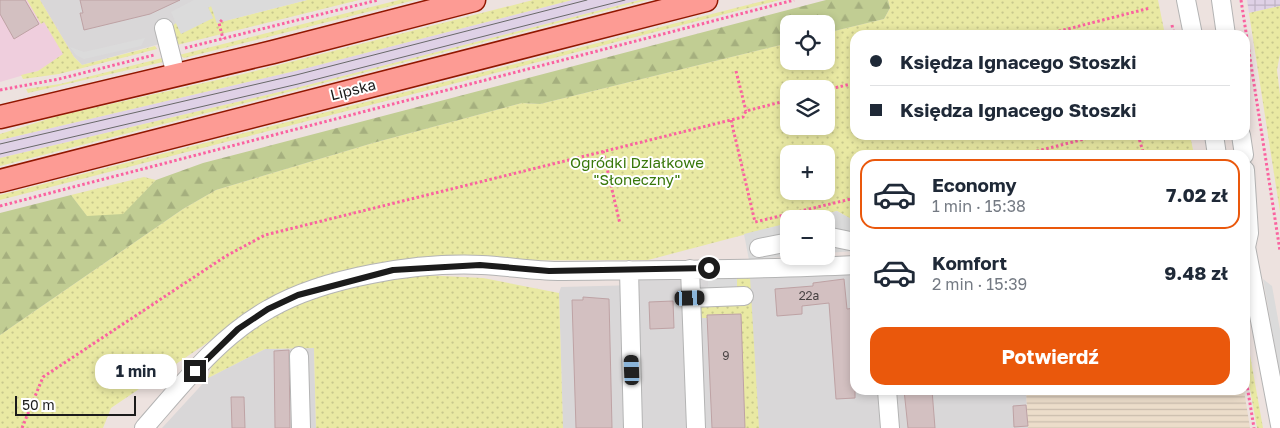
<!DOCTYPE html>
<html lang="pl">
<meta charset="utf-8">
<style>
:root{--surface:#fff;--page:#f2f2f3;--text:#1f2937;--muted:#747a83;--line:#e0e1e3;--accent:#ea580c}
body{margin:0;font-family:"Golos Text",sans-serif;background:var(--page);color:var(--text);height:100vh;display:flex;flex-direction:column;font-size:19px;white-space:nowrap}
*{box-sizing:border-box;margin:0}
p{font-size:16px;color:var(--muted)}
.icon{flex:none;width:28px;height:28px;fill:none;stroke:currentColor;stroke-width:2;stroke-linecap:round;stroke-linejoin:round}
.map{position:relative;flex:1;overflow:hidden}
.panel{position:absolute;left:850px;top:150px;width:400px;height:245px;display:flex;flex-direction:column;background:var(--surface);border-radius:15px;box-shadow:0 2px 8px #0003}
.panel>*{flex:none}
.guide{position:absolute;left:850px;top:30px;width:400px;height:110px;border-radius:15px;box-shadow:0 2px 8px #0003;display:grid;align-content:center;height:110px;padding:0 20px;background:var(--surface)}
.buttons{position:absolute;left:780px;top:15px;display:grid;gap:10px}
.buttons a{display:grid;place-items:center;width:55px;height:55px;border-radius:10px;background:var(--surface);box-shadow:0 2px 8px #0003;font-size:25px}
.scale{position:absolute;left:15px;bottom:12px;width:121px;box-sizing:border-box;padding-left:5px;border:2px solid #1b1b1b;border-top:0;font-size:14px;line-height:18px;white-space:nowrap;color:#1b1b1b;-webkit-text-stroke:4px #fff;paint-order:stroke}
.end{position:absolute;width:22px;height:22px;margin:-11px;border:6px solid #1b1b1b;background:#fff;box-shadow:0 0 0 2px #fff}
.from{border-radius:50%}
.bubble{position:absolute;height:35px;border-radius:15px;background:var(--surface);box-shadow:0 2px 8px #0003;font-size:16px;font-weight:700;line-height:35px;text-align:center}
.car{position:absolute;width:15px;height:30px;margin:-15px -8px;border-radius:6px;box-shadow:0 0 4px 1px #0007;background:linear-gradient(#222 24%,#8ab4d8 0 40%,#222 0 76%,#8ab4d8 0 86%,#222 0)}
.guide b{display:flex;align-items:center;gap:18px;height:48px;font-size:19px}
.guide b+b{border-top:1px solid var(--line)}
.guide i{width:12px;height:12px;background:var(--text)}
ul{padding:9px 0 0;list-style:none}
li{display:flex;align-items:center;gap:15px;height:70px;margin:0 10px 8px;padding:0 10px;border:2px solid transparent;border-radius:15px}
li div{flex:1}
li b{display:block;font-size:19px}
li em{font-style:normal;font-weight:700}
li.active{border-color:var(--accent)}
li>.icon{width:45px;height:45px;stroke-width:1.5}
.cta{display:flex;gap:10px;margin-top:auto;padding:10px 20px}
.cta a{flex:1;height:58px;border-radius:15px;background:var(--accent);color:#fff;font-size:20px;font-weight:700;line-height:58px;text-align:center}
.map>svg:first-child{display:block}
</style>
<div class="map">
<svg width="1280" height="428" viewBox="0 0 1280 428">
<defs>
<pattern id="industrial-grid" width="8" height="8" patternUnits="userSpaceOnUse" patternTransform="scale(1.25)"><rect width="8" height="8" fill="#dfd1e6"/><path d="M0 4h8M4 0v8" fill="none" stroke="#bfb3c5"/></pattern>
<pattern id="farmland-rules" width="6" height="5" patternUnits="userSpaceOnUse" patternTransform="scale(1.25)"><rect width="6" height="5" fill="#ecddca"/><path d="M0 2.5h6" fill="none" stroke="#cabdad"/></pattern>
<pattern id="grass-dots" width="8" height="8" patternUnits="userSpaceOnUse" patternTransform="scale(1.25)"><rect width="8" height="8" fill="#e9e9a3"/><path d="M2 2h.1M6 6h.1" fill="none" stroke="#c7c78c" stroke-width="1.8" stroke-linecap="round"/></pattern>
<pattern id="forest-firs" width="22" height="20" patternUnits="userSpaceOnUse" patternTransform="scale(1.25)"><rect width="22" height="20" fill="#c1cd93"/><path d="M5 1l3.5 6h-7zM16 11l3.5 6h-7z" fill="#a5af7e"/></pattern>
</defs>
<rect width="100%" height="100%" fill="#ede2df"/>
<path fill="#d9d7d8" d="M40 0H223L230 25 82 65 74 57Z
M855 271V390H1026L1028 428H563L559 293 561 287 637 285V280H680Z
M314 348 316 428H162L208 378 265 349Z"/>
<path fill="#efcedd" d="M0 0H40L74 57 41 70 0 82Z"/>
<path fill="url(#industrial-grid)" d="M1247 0H1280V6L1249 13Z"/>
<path fill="#dfd1e6" d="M572 0H640L300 87 0 158V140L295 71Z"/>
<path fill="url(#farmland-rules)" d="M1026 390H1244L1250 428H1028Z"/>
<path fill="url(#grass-dots)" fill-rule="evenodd" d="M27 0H40L74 57 82 65 155 46 157 49 59 74 23 79 21 75 38 71 63 54 44 22 41 24Z
M307 0H359L177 45 171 27 176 23 181 33 213 18 208 7 212 6 217 23Z
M399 0H415L184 58 179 55Z
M533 0H572L295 71 0 140V134L58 116 239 75Z
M640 0H647L0 166V158L300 87Z
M767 0H780L0 200V195Z
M888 0H1158L1165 35H855V135H1190L1194 155H855V229L853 220 837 211 807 219H789V223L648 260 393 261 285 290 111 408 103 428H0V335L183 209 216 190 373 143 522 103 540 104 789 43V61H826V33L884 19 890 8ZM789 89H826V126H789ZM789 154H826V191H789Z
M1280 6V54L1277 70 1280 95V212L1249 13Z
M166 57 163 62 28 93 26 89 60 84Z
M144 177 156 180 123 215 87 217 71 195Z
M421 275 483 278 559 293 563 428H316L314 348 265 349 208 378 214 359 248 330 302 300 364 283Z
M750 277 759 428H745L741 314 708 315 707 318H699L698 311 701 307 737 290V278Z
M1245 327 1263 428H1257L1245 361Z"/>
<path fill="url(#forest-firs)" d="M826 0H888L890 8 884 19 826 33V24H789V43L540 104 522 103 373 143 216 190 183 209 0 335V213L71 195 87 216 123 214 156 180 203 163Z"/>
<path fill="#dbdbdb" d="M194 0H307L217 23 211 6 208 8 213 18 181 34 171 12Z
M145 38 141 46 84 59 76 55 70 47 84 52Z
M837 211 853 220 855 251 826 253V219H807Z
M789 223V256H791L749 260 744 234Z
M737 278V290L708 291V279Z
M1263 279 1272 286 1280 330V375Z"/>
<path fill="#d3c0c1" stroke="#bea2a4" d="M0 0H25L39 24 14 39 0 14Z
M80 0H180L150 14 84 30 80 13H83Z
M844 279 847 309 855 308V398L836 399 829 303 802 306V314L777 316 775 289 813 286V283Z
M583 297 609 299 612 428H576L572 300H583Z
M673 301 674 328 650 329 649 302Z
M741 314 745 428H712L707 315Z
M289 350 290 428H275L274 351Z
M904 390H932L935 428H908Z
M231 397H244L245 428H232Z
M1026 405 1028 426 1014 427 1013 406Z"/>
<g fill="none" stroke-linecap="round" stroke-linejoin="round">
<g stroke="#b4b4b4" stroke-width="20">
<path id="minor" d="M1186 0 1193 35
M1221 0 1226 35
M164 28 176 75
M1214 135 1217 155
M1241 135 1244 155
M1245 170 1249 233 1246 247 1280 425
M826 236 855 242
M759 248 789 242
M690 269 696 428
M629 270 633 428
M690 298 744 296
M299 356 301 428
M887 390 890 428
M144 428C182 385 218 337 269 309 324 277 418 262 482 265 507 266 533 271 558 271 657 270 756 270 855 265"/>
</g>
<g stroke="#911700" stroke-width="25">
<path id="major" d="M0 117 273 52 474 0
M0 181 706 0"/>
</g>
<path stroke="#fb62a0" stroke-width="3" stroke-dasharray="2.5 2.5" stroke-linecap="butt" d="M1241 0 1280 251
M222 20 219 23 223 39
M1172 25 1174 35
M1044 35 1150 8
M185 48 378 0
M736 71 746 111
M0 90 59 79 154 55
M826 90 855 83
M731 120 755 222 855 198
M1138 135 1144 155
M603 151 620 224
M1022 155 1100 135
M0 206 794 0
M1245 373 1254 428
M22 428 43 377 226 256 265 235 743 117 746 111 789 100"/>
<use href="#minor" stroke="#fff" stroke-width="18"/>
<use href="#major" stroke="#fd9b94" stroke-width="22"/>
<path stroke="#696969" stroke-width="1" d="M0 144 296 75 587 0
M0 154 298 84 625 0"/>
</g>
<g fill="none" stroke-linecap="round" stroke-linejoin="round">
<path stroke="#1b1b1b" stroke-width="6" d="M195 371 238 329 268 309 298 295 393 270 480 265 549 271 709 268"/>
</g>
<g text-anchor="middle" stroke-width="4" stroke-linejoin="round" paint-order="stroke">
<g font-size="12" fill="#494444">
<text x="809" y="300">22a</text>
<text x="726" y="360">9</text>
</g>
<g font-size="15" fill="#1b1b1b" stroke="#fff">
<text transform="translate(353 90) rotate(-14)" y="5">Lipska</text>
</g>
<g font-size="15" fill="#38770a" stroke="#fff">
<text x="637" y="168">Ogródki Działkowe<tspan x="637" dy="17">"Słoneczny"</tspan></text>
</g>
</g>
</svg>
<div class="buttons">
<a><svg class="icon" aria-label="locate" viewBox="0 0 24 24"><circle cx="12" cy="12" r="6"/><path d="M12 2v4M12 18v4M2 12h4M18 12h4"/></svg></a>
<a><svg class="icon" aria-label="layers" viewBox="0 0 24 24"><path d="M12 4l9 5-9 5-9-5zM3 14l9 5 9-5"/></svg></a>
<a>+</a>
<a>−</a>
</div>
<div class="scale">50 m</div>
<i class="end from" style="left:709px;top:268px"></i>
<i class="end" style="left:195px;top:371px"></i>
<div class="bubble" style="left:95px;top:354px;width:82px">1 min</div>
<i class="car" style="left:690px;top:298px;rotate:88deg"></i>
<i class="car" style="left:632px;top:370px;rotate:358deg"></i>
<div class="guide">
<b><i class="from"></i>Księdza Ignacego Stoszki</b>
<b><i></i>Księdza Ignacego Stoszki</b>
</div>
<section class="panel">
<ul>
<li class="active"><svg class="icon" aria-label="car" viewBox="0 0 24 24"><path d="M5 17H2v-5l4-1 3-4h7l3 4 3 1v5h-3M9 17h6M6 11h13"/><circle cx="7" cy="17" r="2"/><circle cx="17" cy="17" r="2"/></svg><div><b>Economy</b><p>1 min · 15:38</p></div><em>7.02 zł</em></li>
<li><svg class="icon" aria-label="car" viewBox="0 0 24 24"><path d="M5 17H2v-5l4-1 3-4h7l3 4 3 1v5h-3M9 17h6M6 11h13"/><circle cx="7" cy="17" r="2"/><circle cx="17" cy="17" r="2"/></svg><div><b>Komfort</b><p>2 min · 15:39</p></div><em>9.48 zł</em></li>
</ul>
<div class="cta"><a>Potwierdź</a></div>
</section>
</div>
